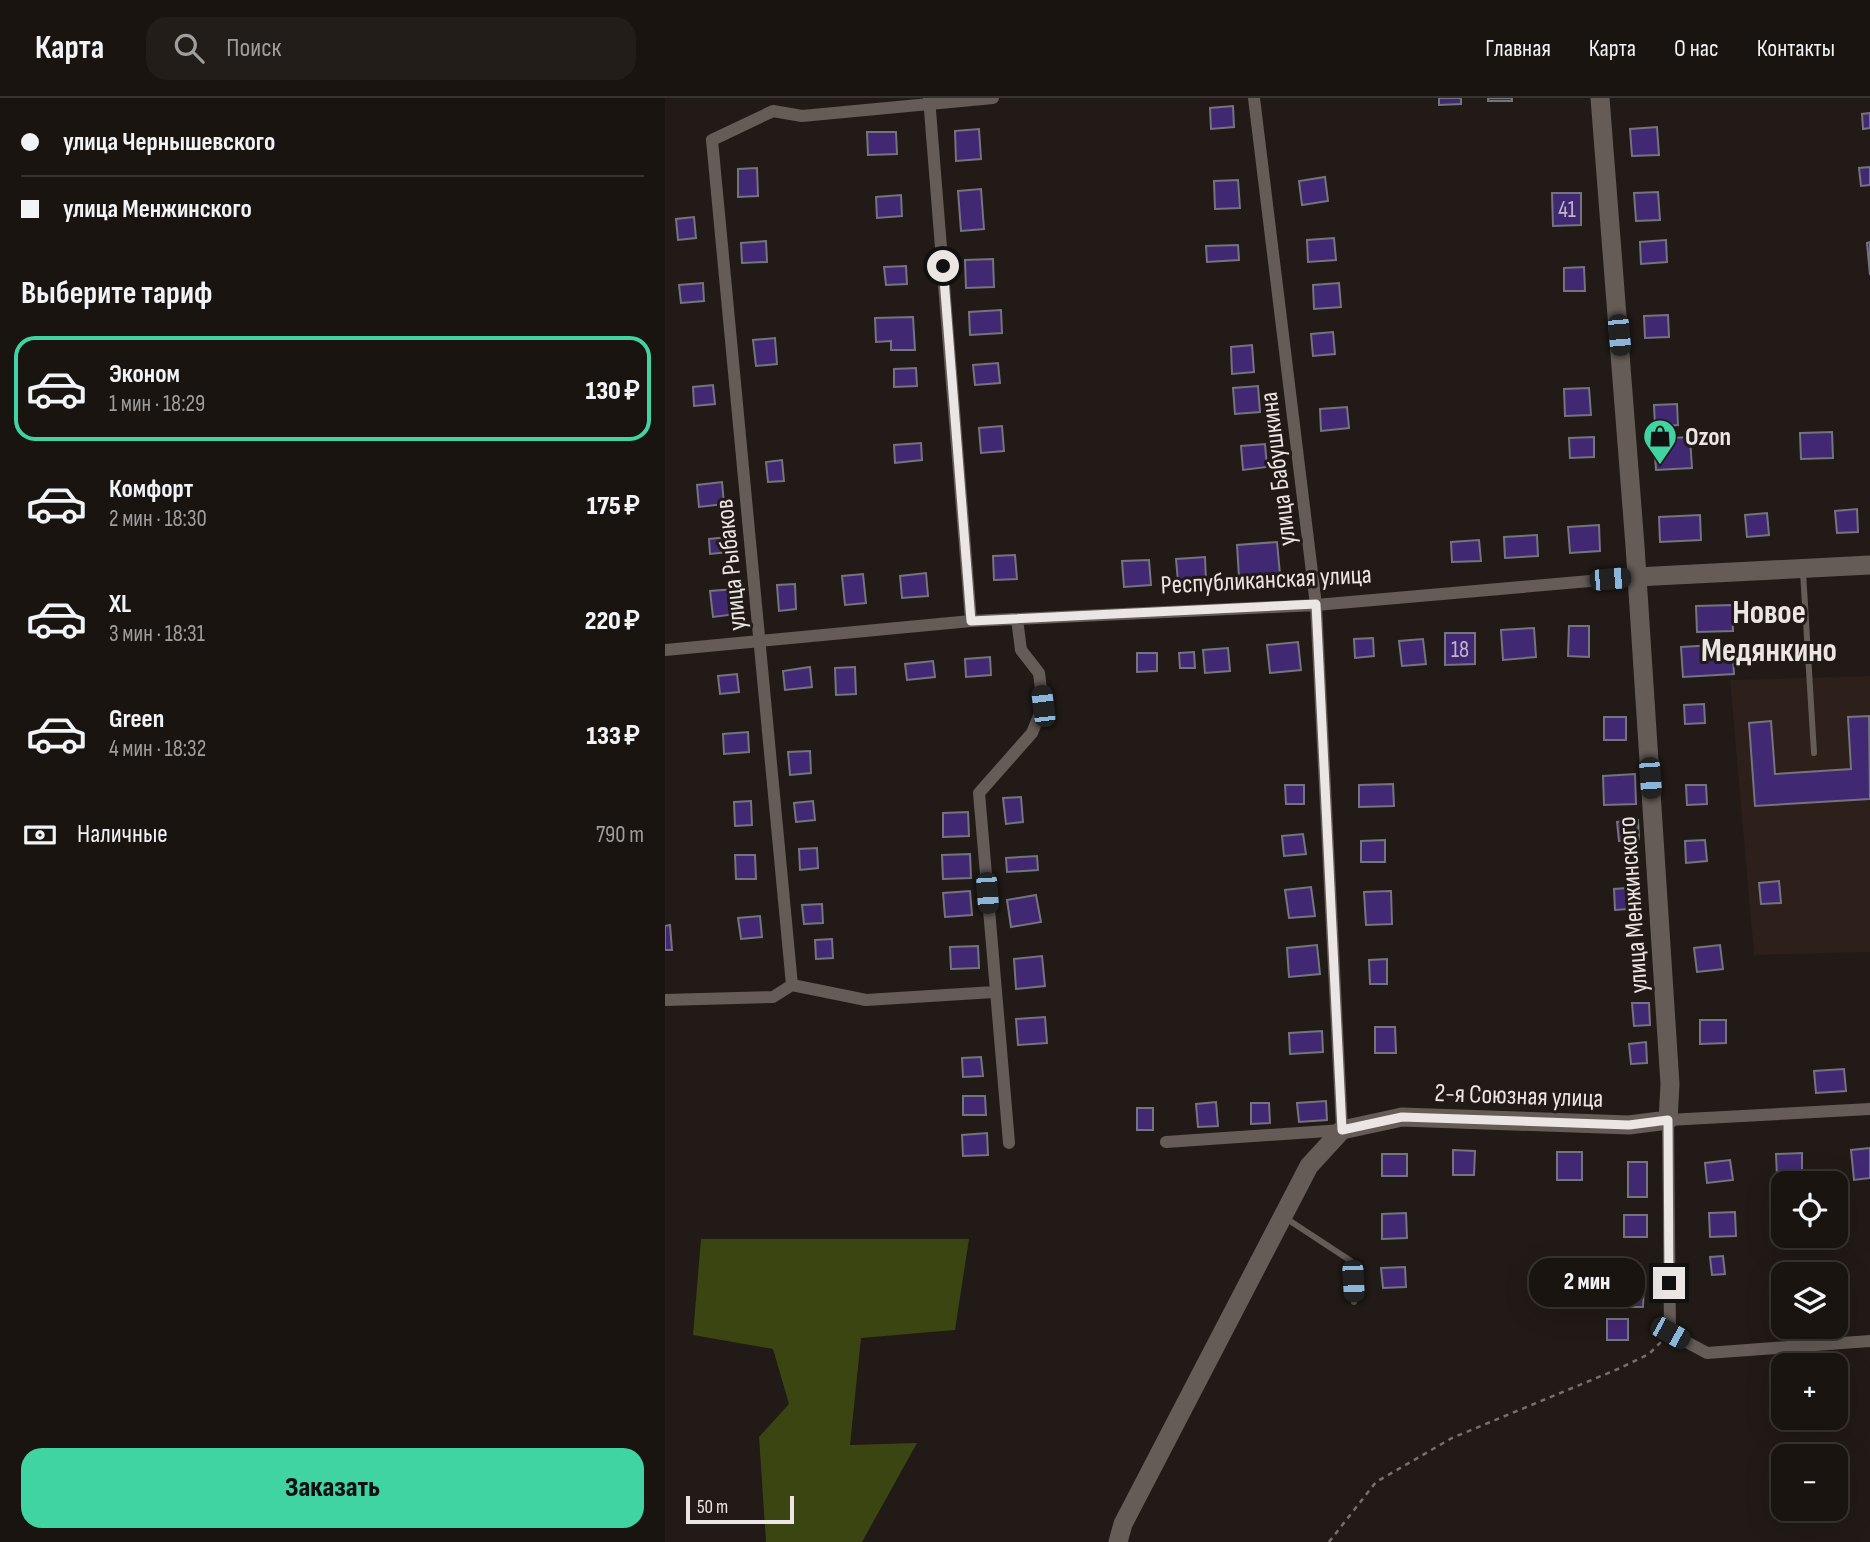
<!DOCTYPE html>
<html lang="ru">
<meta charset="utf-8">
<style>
:root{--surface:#191410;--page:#221d19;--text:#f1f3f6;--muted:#9f9e9f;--line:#373330;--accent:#40d4a2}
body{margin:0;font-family:"Sofia Sans Condensed",sans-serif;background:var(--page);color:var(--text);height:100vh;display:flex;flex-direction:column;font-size:26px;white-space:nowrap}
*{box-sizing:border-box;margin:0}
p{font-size:23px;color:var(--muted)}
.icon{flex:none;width:38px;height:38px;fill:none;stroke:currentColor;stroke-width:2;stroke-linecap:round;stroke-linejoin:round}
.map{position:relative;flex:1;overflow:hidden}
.side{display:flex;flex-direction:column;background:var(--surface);width:665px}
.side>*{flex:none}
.banner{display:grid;align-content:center;height:154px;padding:0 21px;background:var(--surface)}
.controls{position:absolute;left:1106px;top:1073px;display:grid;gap:14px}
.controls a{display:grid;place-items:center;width:77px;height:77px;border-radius:14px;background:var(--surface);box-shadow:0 7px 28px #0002,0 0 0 2px var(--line);font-size:35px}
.scale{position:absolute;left:21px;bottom:18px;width:108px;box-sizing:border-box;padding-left:7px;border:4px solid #ebe5e3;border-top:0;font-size:19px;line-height:24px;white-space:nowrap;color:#ebe5e3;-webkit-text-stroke:5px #211a16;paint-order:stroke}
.end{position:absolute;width:32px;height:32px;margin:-16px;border:9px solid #ebe5e3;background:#111;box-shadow:0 0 0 4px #111}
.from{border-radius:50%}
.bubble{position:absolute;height:49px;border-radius:21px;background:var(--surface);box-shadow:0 7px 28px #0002,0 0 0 2px var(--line);font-size:23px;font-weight:800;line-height:49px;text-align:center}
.car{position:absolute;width:21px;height:42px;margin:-21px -10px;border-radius:9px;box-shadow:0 0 5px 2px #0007;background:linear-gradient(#222 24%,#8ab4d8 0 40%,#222 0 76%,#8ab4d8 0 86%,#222 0)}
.banner b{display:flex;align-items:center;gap:24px;height:66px;font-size:26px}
.banner b+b{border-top:2px solid var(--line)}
.banner i{width:18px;height:18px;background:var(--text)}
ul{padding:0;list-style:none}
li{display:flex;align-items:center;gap:21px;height:105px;margin:0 14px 10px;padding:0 7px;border:4px solid transparent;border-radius:21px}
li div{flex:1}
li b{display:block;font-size:26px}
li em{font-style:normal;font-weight:800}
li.on{border-color:var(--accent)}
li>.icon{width:63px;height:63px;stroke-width:1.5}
h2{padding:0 21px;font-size:32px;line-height:84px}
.pay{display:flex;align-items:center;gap:18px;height:77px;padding:0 21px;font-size:26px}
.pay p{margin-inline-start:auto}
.primary-button{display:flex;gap:14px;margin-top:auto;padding:14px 21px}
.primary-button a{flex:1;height:80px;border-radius:21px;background:var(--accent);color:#111;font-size:28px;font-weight:800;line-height:80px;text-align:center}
header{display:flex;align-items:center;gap:42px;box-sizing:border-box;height:98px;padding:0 35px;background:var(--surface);border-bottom:2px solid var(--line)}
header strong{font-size:33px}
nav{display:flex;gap:38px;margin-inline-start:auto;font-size:24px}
.search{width:490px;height:63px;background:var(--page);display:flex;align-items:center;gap:18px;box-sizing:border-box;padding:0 24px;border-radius:21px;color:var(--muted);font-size:26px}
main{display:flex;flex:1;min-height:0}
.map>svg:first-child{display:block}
</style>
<header>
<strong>Карта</strong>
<div class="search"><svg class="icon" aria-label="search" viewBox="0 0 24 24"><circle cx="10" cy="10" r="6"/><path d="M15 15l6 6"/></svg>Поиск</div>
<nav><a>Главная</a><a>Карта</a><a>О нас</a><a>Контакты</a></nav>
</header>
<main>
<section class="side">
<div class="banner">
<b><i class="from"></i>улица Чернышевского</b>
<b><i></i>улица Менжинского</b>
</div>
<h2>Выберите тариф</h2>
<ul>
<li class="on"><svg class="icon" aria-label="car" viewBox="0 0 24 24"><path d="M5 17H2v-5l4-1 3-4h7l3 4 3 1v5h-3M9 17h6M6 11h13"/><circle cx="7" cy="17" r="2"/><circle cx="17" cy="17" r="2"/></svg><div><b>Эконом</b><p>1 мин · 18:29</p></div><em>130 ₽</em></li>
<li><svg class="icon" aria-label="car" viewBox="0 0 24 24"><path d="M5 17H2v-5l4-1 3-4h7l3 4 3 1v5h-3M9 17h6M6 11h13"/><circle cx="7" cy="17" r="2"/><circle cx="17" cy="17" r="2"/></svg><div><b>Комфорт</b><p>2 мин · 18:30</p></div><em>175 ₽</em></li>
<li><svg class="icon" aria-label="car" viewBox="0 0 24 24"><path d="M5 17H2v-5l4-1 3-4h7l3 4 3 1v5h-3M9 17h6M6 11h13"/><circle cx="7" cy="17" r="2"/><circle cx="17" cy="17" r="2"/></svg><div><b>XL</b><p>3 мин · 18:31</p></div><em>220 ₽</em></li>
<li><svg class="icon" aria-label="car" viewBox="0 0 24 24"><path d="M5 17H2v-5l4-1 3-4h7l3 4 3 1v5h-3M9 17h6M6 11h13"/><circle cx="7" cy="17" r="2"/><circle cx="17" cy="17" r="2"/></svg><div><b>Green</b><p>4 мин · 18:32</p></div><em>133 ₽</em></li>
</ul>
<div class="pay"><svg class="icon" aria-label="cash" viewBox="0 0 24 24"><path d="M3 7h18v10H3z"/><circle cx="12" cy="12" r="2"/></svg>Наличные<p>790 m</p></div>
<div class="primary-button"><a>Заказать</a></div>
</section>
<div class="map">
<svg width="1205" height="1444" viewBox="0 0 1205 1444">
<rect width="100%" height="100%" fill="#211a16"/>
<path fill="#2d1f19" d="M1205 578V854L1089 857 1065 582Z"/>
<path fill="#3b4512" d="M36 1141H304L290 1232 196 1240 185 1347 252 1345 197 1444H101L94 1339 124 1306 108 1251 28 1237Z"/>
<path fill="#412873" stroke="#75737c" stroke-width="2" d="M774 0H796V6L774 7Z
M823 0H847V3H823Z
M568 8 569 29 546 31 545 10Z
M1205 15V30L1198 31 1197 16Z
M992 29 994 57 967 58 965 31Z
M314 31 316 61 291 63 290 33Z
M202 34H231L232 56 203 57Z
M1205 69V87L1196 88 1194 70Z
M92 70 93 98 73 99V71Z
M660 79 663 103 637 107 634 83Z
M573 82 575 110 550 111 549 83Z
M316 91 319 131 296 133 293 93Z
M993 94 995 122 971 123 969 95Z
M887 95H916V127L888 128Z
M236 97 237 118 212 120 211 99Z
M29 119 31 140 13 142 11 121Z
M669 140 671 162 643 164 642 142Z
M1001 142 1002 164 976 166 975 144Z
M101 143 102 164 77 165 76 145Z
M1205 144V177L1202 145Z
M573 147 574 162 542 164 541 148Z
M328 161 329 189 301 190 300 162Z
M241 168 242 186 221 187 219 169Z
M919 169 920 193H899V170Z
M38 185 39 203 16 205 14 187Z
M674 185 676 209 649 211 648 187Z
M336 212 337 235 305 237 304 214Z
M1003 217 1004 239 980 240 979 218Z
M248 219 250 252H226V243L211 244 210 220Z
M668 234 670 256 648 258 646 236Z
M110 240 112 266 91 268 88 242Z
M587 247 589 274 567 276 566 249Z
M333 265 335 285 310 287 308 267Z
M251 270 252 288 229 289V271Z
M48 287 50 306 29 308 28 289Z
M593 288 595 314 570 316 568 290Z
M924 290 926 317 900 318 899 291Z
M1012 306 1013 327 990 329 989 307Z
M682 309 684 330 656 333 655 311Z
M337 328 339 353 316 355 314 330Z
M1167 334 1168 360 1136 361 1135 335Z
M929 339V359L905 360 904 340Z
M1025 339 1027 370 991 372 989 341Z
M256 345 257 362 230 365 229 347Z
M600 346 602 369 578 372 576 348Z
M117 362 119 383 103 384 101 364Z
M57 384 59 406 34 409 32 387Z
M1192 411 1193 434 1172 435 1170 413Z
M1102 415 1104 437 1082 439 1080 417Z
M1035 417 1036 442 995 444 994 419Z
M934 427 935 453 905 455 903 429Z
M872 437 873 458 840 460 839 439Z
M63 439 64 454 45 456 44 441Z
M814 442 816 463 787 464 786 444Z
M612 444 615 476 574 479 572 447Z
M350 457 352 481 329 482 328 458Z
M540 459 541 483 513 484 511 461Z
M484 462 486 487 459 489 457 463Z
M261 475 263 498 237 500 235 478Z
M198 476 201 505 180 507 177 478Z
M130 486 131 511 114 513 112 487Z
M70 491 72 516 48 519 45 493Z
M1067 507 1068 533 1032 534 1031 508Z
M904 528H924V559L903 558Z
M869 530 871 559 838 562 836 532Z
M780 535H810V566L780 567Z
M708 540 709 558 690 560 689 541Z
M758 541 761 566 737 568 734 543Z
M633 544 636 572 605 575 602 547Z
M1067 546 1069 576 1018 579 1016 549Z
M563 550 565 573 540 575 538 552Z
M529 554 530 570H515L514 555Z
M472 555H492V573L472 574Z
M325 559 326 577 301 579 300 561Z
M268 563 270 579 242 582 240 566Z
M145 569 147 589 120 592 118 573Z
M190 569 191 596 171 597 170 570Z
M72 576 74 594 55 596 53 578Z
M1039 606 1040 625 1020 626 1019 607Z
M1204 618 1205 701 1090 708 1084 625 1106 623 1110 676 1186 671 1183 619Z
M939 619H961V642H939Z
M83 634 84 654 59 656 58 636Z
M145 653 146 675 125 677 123 654Z
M970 676 971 706 939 707 938 678Z
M728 686 729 708 694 709V687Z
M620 687H639V706H621Z
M1021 687H1041L1042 706 1022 707Z
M356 699 358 724 341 726 338 700Z
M86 703 87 727 70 728 69 704Z
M148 703 150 722 131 724 129 705Z
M303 714 304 738 278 739V715Z
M973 722 974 741 954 743 952 724Z
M638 736 641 756 619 758 617 738Z
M720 742V764H696V743Z
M1040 742 1042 763 1021 765 1020 743Z
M152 750 153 770 135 772 134 751Z
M305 756 306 780 278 781 277 757Z
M70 757H90L91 781H71Z
M372 758 373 772 342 774 341 760Z
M1114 783 1116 805 1096 806 1094 785Z
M646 789 650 818 624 820 620 792Z
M975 789 977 810 950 812 949 791Z
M305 793 307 817 280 819 278 795Z
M726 793 727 826 701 827 699 794Z
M371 797 376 824 346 829 342 802Z
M157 806 158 825 139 826 137 807Z
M95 818 97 839 76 841 73 820Z
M5 827 7 852H0V828Z
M167 841 168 860 151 861 150 842Z
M652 847 655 876 624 879 622 850Z
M1055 847 1058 871 1032 874 1029 850Z
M313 848 314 870 286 871 285 849Z
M377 858 380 888 351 891 349 861Z
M722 861V886H705L704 862Z
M967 905H984L985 927 969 928Z
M380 919 382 945 353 947 351 921Z
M1035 922H1061V945L1035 946Z
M710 929H730L731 955H710Z
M657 933 658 954 625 956 624 935Z
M981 944 982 965 966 966 964 946Z
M316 959 318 978 298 979 297 960Z
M1179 971 1181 993 1151 995 1149 973Z
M298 998H320L321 1017H298Z
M661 1003 662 1022 634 1024 632 1005Z
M551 1004 553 1028 533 1029 531 1006Z
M586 1005H604L605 1025 586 1026Z
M472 1010H488V1032H472Z
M322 1035 323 1057 298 1058 297 1037Z
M1205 1050V1080L1189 1082 1186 1052Z
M788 1052 810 1053 809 1077H788Z
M892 1054H917V1082H892Z
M1137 1055V1078H1112L1111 1056Z
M717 1056H742V1078H717Z
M1065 1062 1068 1082 1042 1085 1040 1065Z
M963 1064H982V1099H963Z
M1070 1114 1071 1138 1045 1139 1044 1115Z
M741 1115 742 1140 717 1141V1116Z
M959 1117H982V1139H959Z
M1058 1158 1060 1176 1047 1177 1045 1159Z
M740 1169 741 1189 718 1190 716 1170Z
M952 1187H979L978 1209H952Z
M1179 1207 1180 1235 1155 1236V1228H1171V1208Z
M942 1221H963V1242H942Z"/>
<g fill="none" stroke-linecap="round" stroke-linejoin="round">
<path stroke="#76706c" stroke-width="2.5" stroke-dasharray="5 5" stroke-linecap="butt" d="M664 1444 711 1384 787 1340 953 1271 984 1256 996 1244"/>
<path stroke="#655b57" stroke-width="6" d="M1138 474 1149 655
M619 1119 686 1163 689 1204"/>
<path stroke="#655b57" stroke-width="12" d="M264 0 306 523
M0 552 306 523 651 507 971 479
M127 887 47 42 108 13 137 18 328 0
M0 902 108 899 127 887 201 902 329 894
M1205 1011 1003 1022 1005 1235 1042 1255 1205 1243
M501 1044 677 1032 651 507 589 0
M344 1045 314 695 367 635 378 608 374 575 356 552 352 521"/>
<path stroke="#655b57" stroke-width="19" d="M971 479 1205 467
M453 1444 458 1426 644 1068 677 1032 737 1019 964 1027 1003 1022 1005 986 970 448 935 0"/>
</g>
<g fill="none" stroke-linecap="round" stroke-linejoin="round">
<path stroke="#ebe5e3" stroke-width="9" d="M278 168 306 523 651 506 677 1032 737 1019 964 1027 1003 1022 1004 1185"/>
</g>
<defs>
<g id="shop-pin" transform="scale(1.75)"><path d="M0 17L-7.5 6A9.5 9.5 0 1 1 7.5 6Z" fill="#40d4a2" stroke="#211a16"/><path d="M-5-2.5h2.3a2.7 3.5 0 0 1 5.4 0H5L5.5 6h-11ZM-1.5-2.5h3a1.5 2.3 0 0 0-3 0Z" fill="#111"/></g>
</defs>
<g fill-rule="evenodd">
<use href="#shop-pin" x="995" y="338"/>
</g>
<g text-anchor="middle" stroke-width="6" stroke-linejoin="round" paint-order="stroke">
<g font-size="23" fill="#c0b6c7">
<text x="902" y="119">41</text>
<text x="795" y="559">18</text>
</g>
<g font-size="26" font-weight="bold" fill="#ebe5e3" stroke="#211a16" text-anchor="start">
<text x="1020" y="347">Ozon</text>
</g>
<g font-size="26" fill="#ebe5e3" stroke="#211a16">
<text transform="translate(612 371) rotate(-97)" y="9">улица Бабушкина</text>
<text transform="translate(65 467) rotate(-96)" y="9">улица Рыбаков</text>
<text transform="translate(601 481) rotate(-3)" y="9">Республиканская улица</text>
<text transform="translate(967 807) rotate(-94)" y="9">улица Менжинского</text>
<text transform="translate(854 997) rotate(2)" y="9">2-я Союзная улица</text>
</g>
<g font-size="33" font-weight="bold" fill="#ebe5e3" stroke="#211a16">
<text x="1104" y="525">Новое<tspan x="1104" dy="38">Медянкино</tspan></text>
</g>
</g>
</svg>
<div class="controls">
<a><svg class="icon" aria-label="locate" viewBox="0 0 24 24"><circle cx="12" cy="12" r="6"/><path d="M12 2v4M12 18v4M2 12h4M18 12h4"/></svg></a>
<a><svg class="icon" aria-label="layers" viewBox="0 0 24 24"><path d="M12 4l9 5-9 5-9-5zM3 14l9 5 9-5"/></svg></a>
<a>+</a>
<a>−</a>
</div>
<div class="scale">50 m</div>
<i class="end from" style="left:278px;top:168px"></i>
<i class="end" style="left:1004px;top:1185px"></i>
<div class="bubble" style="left:864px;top:1160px;width:116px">2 мин</div>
<i class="car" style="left:954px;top:237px;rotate:175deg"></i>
<i class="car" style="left:945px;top:481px;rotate:85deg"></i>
<i class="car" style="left:378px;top:608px;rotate:353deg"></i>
<i class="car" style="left:985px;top:680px;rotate:176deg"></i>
<i class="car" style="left:322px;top:795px;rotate:176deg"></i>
<i class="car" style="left:688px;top:1183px;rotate:177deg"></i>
<i class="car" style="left:1005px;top:1235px;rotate:119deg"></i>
</div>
</main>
